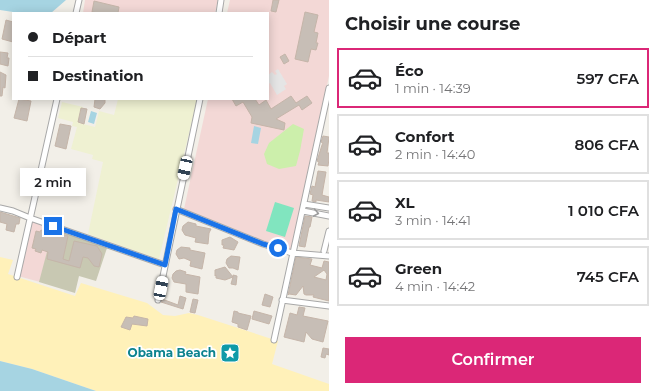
<!DOCTYPE html>
<html lang="fr">
<meta charset="utf-8">
<style>
:root{--surface:#fff;--page:#f6f6f6;--text:#202124;--muted:#757577;--line:#e0e0e0;--accent:#db2777}
body{margin:0;font-family:Montserrat,sans-serif;background:var(--page);color:var(--text);height:100vh;display:flex;flex-direction:column;font-size:15px;white-space:nowrap}
*{box-sizing:border-box;margin:0}
p{font-size:13px;color:var(--muted)}
.icon{flex:none;width:22px;height:22px;fill:none;stroke:currentColor;stroke-width:2;stroke-linecap:round;stroke-linejoin:round}
.map{position:relative;flex:1;overflow:hidden}
.side{display:flex;flex-direction:column;background:var(--surface);width:328px}
.side>*{flex:none}
.guide{position:absolute;left:12px;top:12px;width:257px;height:88px;border-radius:0px;box-shadow:0 2px 10px #0003;display:grid;align-content:center;height:88px;padding:0 16px;background:var(--surface)}
.end{position:absolute;width:18px;height:18px;margin:-9px;border:5px solid #1a73e8;background:#fff;box-shadow:0 0 0 2px #fff}
.from{border-radius:50%}
.bubble{position:absolute;height:28px;border-radius:0px;background:var(--surface);box-shadow:0 2px 10px #0003;font-size:13px;font-weight:600;line-height:28px;text-align:center}
.car{position:absolute;width:12px;height:24px;margin:-12px -6px;border-radius:5px;box-shadow:0 0 3px 1px #0007;background:linear-gradient(#fff 24%,#345 0 40%,#fff 0 76%,#345 0 86%,#fff 0)}
.guide b{display:flex;align-items:center;gap:14px;height:38px;font-size:15px}
.guide b+b{border-top:1px solid var(--line)}
.guide i{width:10px;height:10px;background:var(--text)}
ul{padding:0;list-style:none}
li{display:flex;align-items:center;gap:12px;height:60px;margin:0 8px 6px;padding:0 8px;border:2px solid var(--line);border-radius:0px}
li div{flex:1}
li b{display:block;font-size:15px}
li em{font-style:normal;font-weight:600}
li.active{border-color:var(--accent)}
li>.icon{width:36px;height:36px;stroke-width:1.5}
h2{padding:0 16px;font-size:18px;line-height:48px}
.button{display:flex;gap:8px;margin-top:auto;padding:8px 16px}
.button a{flex:1;height:46px;border-radius:0px;background:var(--accent);color:#fff;font-size:16px;font-weight:600;line-height:46px;text-align:center}
main{display:flex;flex:1;min-height:0}
.map>svg:first-child{display:block}
</style>
<main>
<div class="map">
<svg width="329" height="391" viewBox="0 0 329 391">
<rect width="100%" height="100%" fill="#f2efe8"/>
<path fill="#f3d8d6" d="M85 0H218L215 13H83Z
M230 0H329V76L292 250 288 251 184 209 208 99H268V13H227Z
M32 221 53 229 40 282 18 276Z"/>
<path fill="#c8c8b2" d="M53 229 107 248 96 281 79 276 75 293 39 282Z"/>
<path fill="#eff1d2" d="M118 99 197 100 159 259 88 234 103 162 92 159 93 155 71 149 77 127 72 126 73 122 58 118 62 102 83 107 79 123 95 127 99 111 114 115Z"/>
<path fill="#ccefab" d="M293 124 304 129 300 151 296 166 279 169 267 164 264 154 269 143Z"/>
<path fill="#fff1b9" d="M0 257 13 260 8 274 75 296 81 283 147 303 163 315 175 316 189 313 198 315 278 341 272 364 329 384V391H96L32 369 0 361Z"/>
<path fill="#81e5bf" d="M275 202 294 208 285 237 266 231Z"/>
<path fill="#e5e5e5" d="M278 69 287 84 284 86 286 89 277 95 270 83 268 84V75L272 72 275 75 277 74 275 71Z"/>
<path fill="#a6d4e2" d="M0 0H66L51 13 13 12 0 10Z
M91 111 97 113 94 124 88 122Z
M254 126 261 128 258 144 251 143Z
M0 361 32 369 96 391H0Z"/>
<path fill="#c7beb6" stroke="#c5b5a9" fill-rule="evenodd" d="M273 0H279L276 12 271 11Z
M94 1 119 7 118 13H98L92 12Z
M305 12 318 15 314 32 318 33 316 43H318L316 50 311 49 308 62 295 59Z
M6 20 13 22V42L2 39Z
M0 52 8 53 7 58H9L8 66 0 64Z
M285 54 289 61 284 64 280 57Z
M0 72 6 75 5 88 3 87 2 96H0Z
M291 96 296 103 307 96 312 103 302 110 299 105 276 119 285 123 284 130 251 123 252 117 243 102 236 106 232 99H255L259 105 266 100 271 109Z
M19 99 31 101 27 121 14 118Z
M95 99H105V103L100 109 94 107Z
M81 108 87 109 84 124 78 122Z
M60 124 71 126 66 149 55 146Z
M323 136 329 137 327 153H329V159L328 166 318 165 319 162 317 161 322 145 323 143 321 142Z
M318 171 326 172 322 195 329 197V202L316 200V202L312 201 313 195 310 194 312 186 315 187Z
M0 212 20 218 19 224H16L14 232 6 230 7 224 0 222Z
M305 216 312 217 310 227H309L305 247 299 246Z
M188 222 196 224V226L211 229 209 233 208 244 195 242 196 238 185 235 182 230 183 226Z
M41 230 52 235 53 232 68 236 63 259 69 261 74 241 97 246 102 254 99 267 94 266 88 258 83 257 80 268 47 259 48 252 42 250 41 253 35 251 36 249 32 248 36 231 40 232Z
M230 237 238 242 234 250 223 248 224 245H222V240Z
M181 247 190 248V250L205 253 202 269 190 266 191 261 184 258 179 259 176 254 177 250Z
M231 256 240 257 238 270 233 268H229L226 263 227 259Z
M296 257 312 259 310 265 322 268 324 261 329 262V301L313 297 314 295H306L304 294 303 286 296 295 289 294 288 295ZM324 270 327 274 326 280 314 277Z
M225 267 233 277V275L237 276 236 285 231 284 233 277 225 280 216 278V275L215 276V270Z
M180 270 186 272 185 274 200 277 198 294 186 292V284L174 282 172 278 173 274 176 271Z
M265 294 273 297 270 307 262 305Z
M180 296 186 298 183 309 161 302 162 299 178 305Z
M193 299 198 300 195 313 190 312Z
M299 307 305 308 303 316 328 321 323 342 312 339 306 332 304 342 284 337 290 313 297 315Z
M234 311 238 312V313L251 316 247 330 238 327V324L232 322Z
M254 311 272 316 269 324 252 319Z
M134 316 148 319 147 326 132 324 130 330 121 327 126 317 133 318Z
M323 348 329 349V355L326 354 325 358 321 357Z"/>
<g fill="none" stroke-linecap="round" stroke-linejoin="round">
<g stroke="#a8a8a8" stroke-width="7">
<path id="minor" d="M76 13 79 0
M219 13 221 0
M304 204 329 208
M0 208 13 211 30 218 165 265
M176 209 263 244 292 253 329 256
M303 211 329 216
M324 251 329 231
M17 277 57 99
M158 300 200 99
M282 300 329 306
M274 340 329 88"/>
</g>
<use href="#minor" stroke="#fff" stroke-width="5"/>
</g>
<defs><path id="oneway-chevron" d="M-2-3.5L2.5 0L-2 3.5" fill="none" stroke-width="1.6" stroke-linecap="round" stroke-linejoin="round"/></defs>
<use stroke="#9b9b9b" href="#oneway-chevron" transform="translate(316 213) rotate(10)"/>
<g fill="none" stroke-linecap="round" stroke-linejoin="round">
<path stroke="#1a73e8" stroke-width="5" d="M53 226 165 265 176 209 263 244 278 248"/>
</g>
<defs>
<g id="sight-square" transform="scale(1)"><rect x="-9" y="-9" width="18" height="18" rx="4" fill="#0f9aa8" stroke="#fff"/><path d="M0-6L1.8-2.2L6-1.7L2.9 1.2L3.7 5.4L0 3.3L-3.7 5.4L-2.9 1.2L-6-1.7L-1.8-2.2Z" fill="#fff"/></g>
</defs>
<g fill-rule="evenodd">
<use href="#sight-square" x="230" y="353"/>
</g>
<g text-anchor="middle" stroke-width="3.5" stroke-linejoin="round" paint-order="stroke">
<g font-size="12" font-weight="bold" fill="#0d838f" stroke="#fff" text-anchor="end">
<text x="216" y="357">Obama Beach</text>
</g>
</g>
</svg>
<i class="end from" style="left:278px;top:248px"></i>
<i class="end" style="left:53px;top:226px"></i>
<div class="bubble" style="left:20px;top:168px;width:66px">2 min</div>
<i class="car" style="left:185px;top:168px;rotate:192deg"></i>
<i class="car" style="left:161px;top:288px;rotate:11deg"></i>
<div class="guide">
<b><i class="from"></i>Départ</b>
<b><i></i>Destination</b>
</div>
</div>
<section class="side">
<h2>Choisir une course</h2>
<ul>
<li class="active"><svg class="icon" aria-label="car" viewBox="0 0 24 24"><path d="M5 17H2v-5l4-1 3-4h7l3 4 3 1v5h-3M9 17h6M6 11h13"/><circle cx="7" cy="17" r="2"/><circle cx="17" cy="17" r="2"/></svg><div><b>Éco</b><p>1 min · 14:39</p></div><em>597 CFA</em></li>
<li><svg class="icon" aria-label="car" viewBox="0 0 24 24"><path d="M5 17H2v-5l4-1 3-4h7l3 4 3 1v5h-3M9 17h6M6 11h13"/><circle cx="7" cy="17" r="2"/><circle cx="17" cy="17" r="2"/></svg><div><b>Confort</b><p>2 min · 14:40</p></div><em>806 CFA</em></li>
<li><svg class="icon" aria-label="car" viewBox="0 0 24 24"><path d="M5 17H2v-5l4-1 3-4h7l3 4 3 1v5h-3M9 17h6M6 11h13"/><circle cx="7" cy="17" r="2"/><circle cx="17" cy="17" r="2"/></svg><div><b>XL</b><p>3 min · 14:41</p></div><em>1 010 CFA</em></li>
<li><svg class="icon" aria-label="car" viewBox="0 0 24 24"><path d="M5 17H2v-5l4-1 3-4h7l3 4 3 1v5h-3M9 17h6M6 11h13"/><circle cx="7" cy="17" r="2"/><circle cx="17" cy="17" r="2"/></svg><div><b>Green</b><p>4 min · 14:42</p></div><em>745 CFA</em></li>
</ul>
<div class="button"><a>Confirmer</a></div>
</section>
</main>
